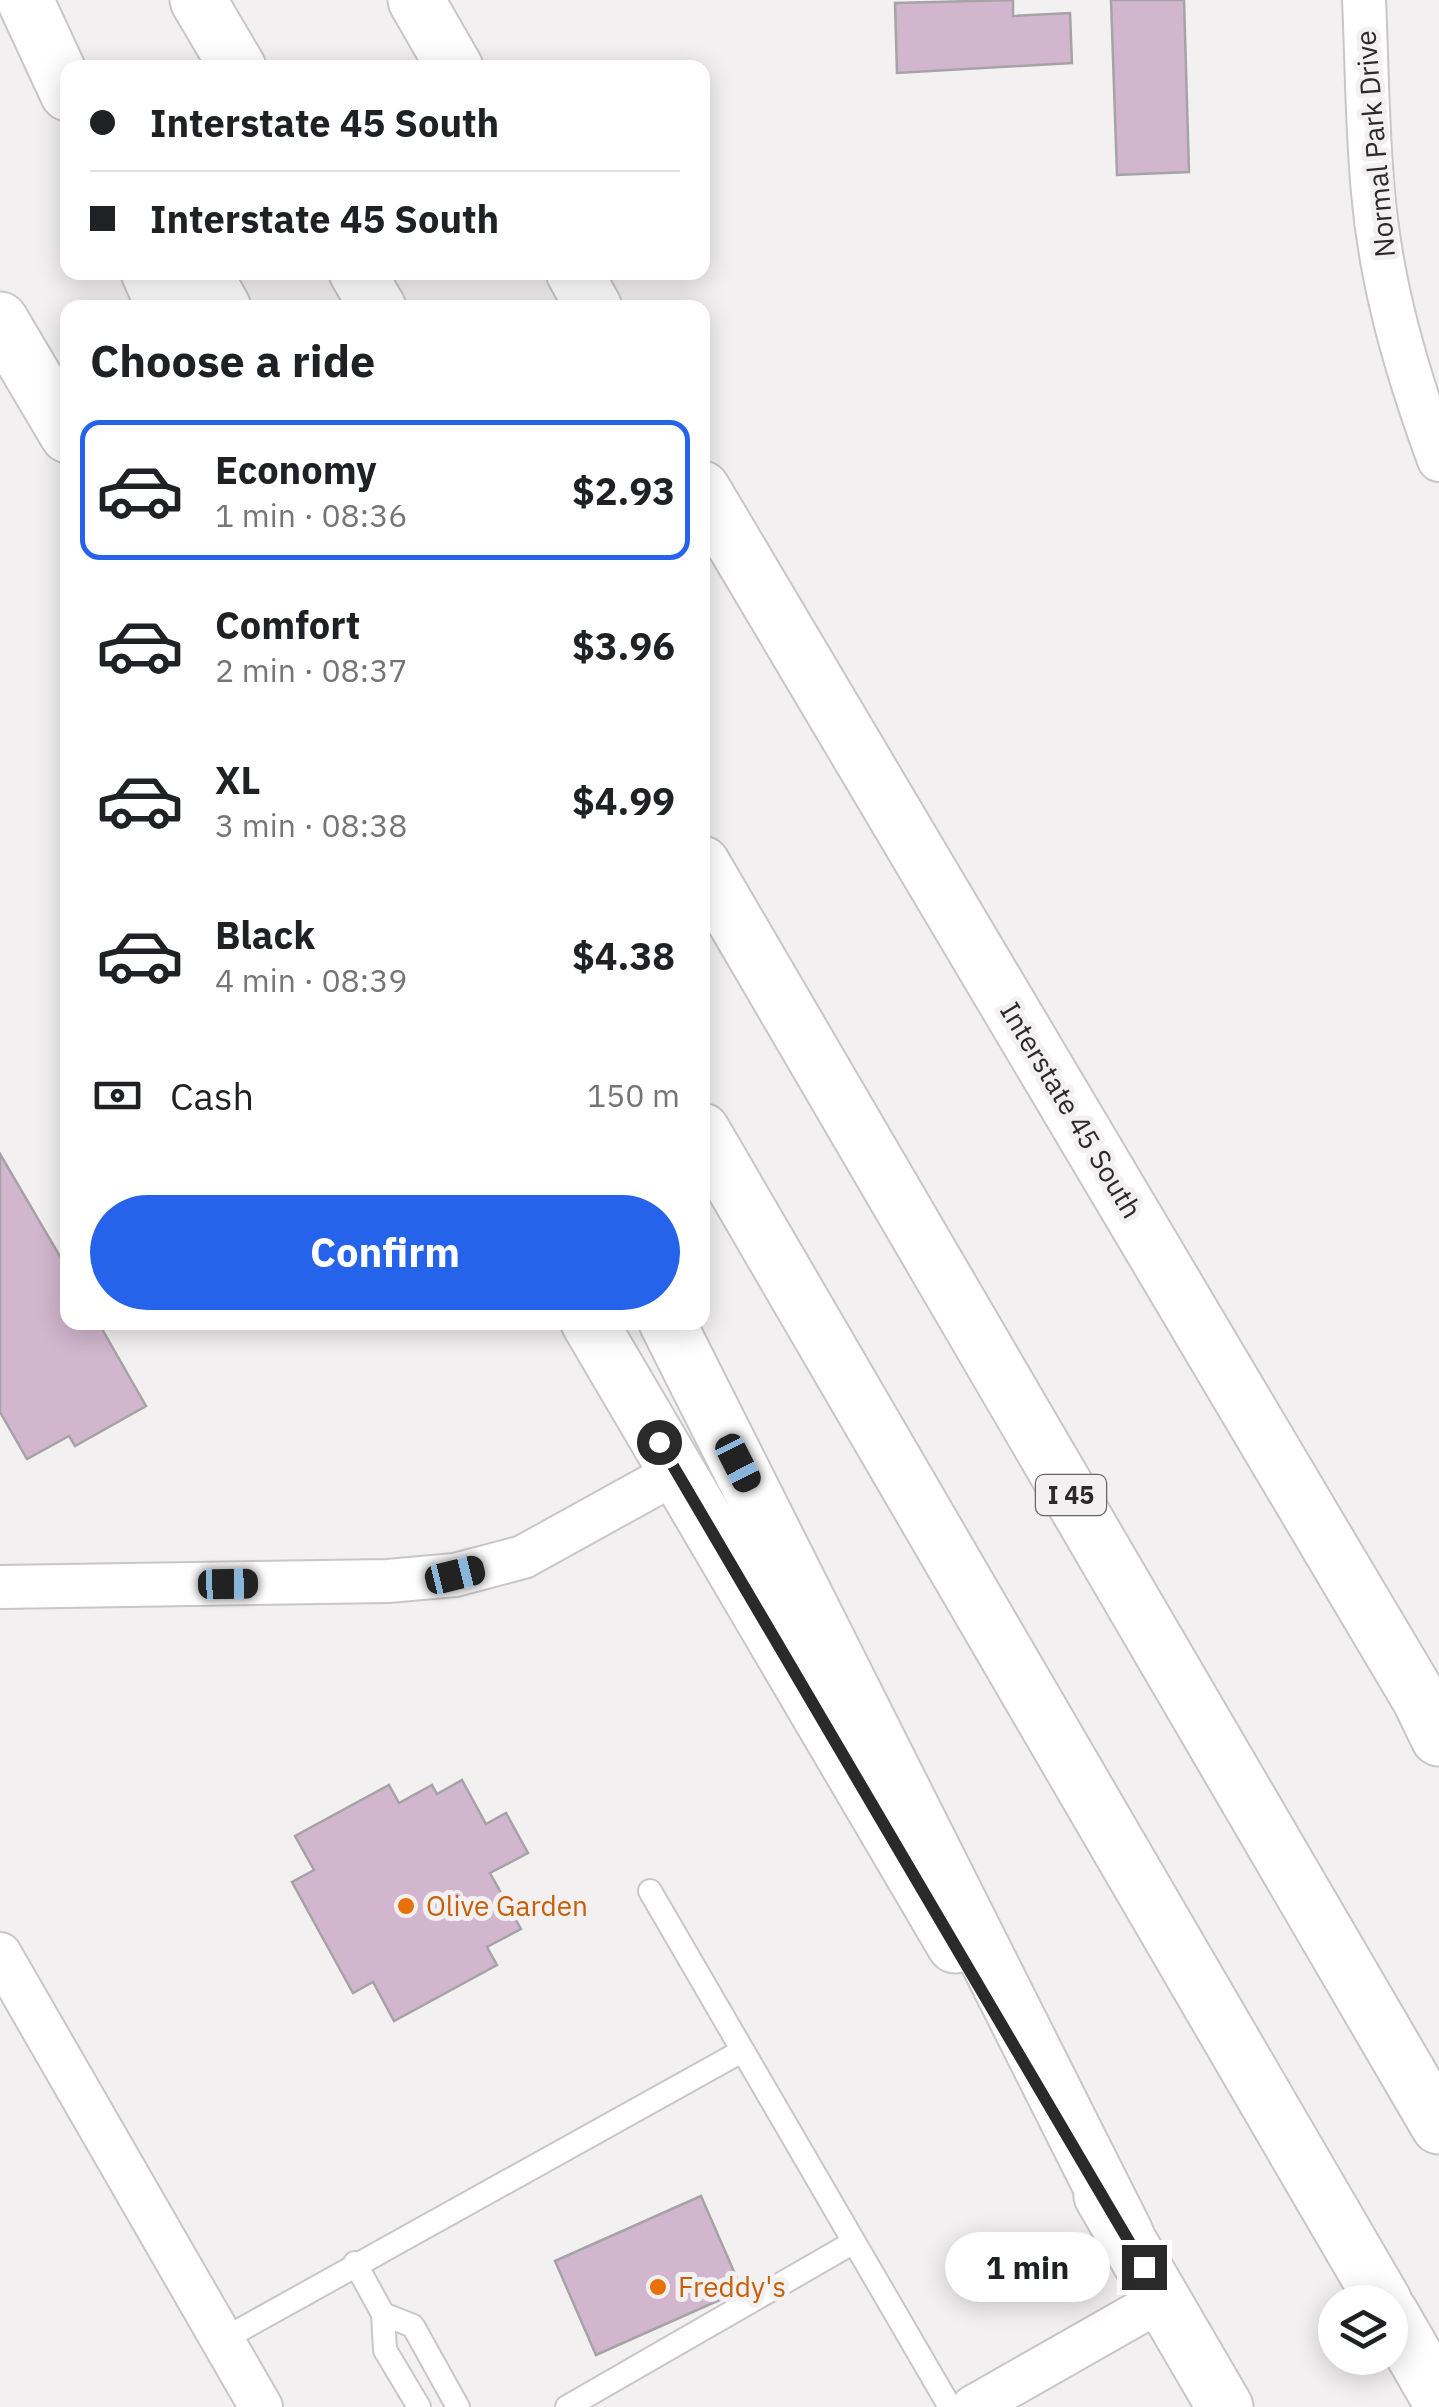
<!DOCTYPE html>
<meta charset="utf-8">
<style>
:root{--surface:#fff;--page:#f6f6f6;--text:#202124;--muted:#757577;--line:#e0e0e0;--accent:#2563eb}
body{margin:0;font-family:"IBM Plex Sans",sans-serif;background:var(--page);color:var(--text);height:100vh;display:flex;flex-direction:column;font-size:38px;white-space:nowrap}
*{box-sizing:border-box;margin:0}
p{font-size:32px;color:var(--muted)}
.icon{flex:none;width:55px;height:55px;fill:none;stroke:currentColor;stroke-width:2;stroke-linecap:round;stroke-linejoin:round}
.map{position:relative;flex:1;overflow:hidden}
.drawer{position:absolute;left:60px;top:300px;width:650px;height:1030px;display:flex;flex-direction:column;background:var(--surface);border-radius:20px;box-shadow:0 5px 25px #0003}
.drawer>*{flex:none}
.hud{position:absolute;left:60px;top:60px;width:650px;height:220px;border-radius:20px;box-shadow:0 5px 25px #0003;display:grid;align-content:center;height:220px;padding:0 30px;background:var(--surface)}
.controls{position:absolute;left:1318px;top:2285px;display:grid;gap:20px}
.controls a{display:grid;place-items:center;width:90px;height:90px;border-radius:50%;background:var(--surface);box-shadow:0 5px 25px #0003;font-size:50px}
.end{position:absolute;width:45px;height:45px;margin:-22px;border:12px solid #2b2a2b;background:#fff;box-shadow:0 0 0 5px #fff}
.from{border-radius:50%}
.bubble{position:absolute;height:70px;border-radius:35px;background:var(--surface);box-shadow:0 5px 25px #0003;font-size:32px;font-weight:800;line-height:70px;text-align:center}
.car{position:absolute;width:30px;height:60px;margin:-30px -15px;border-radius:12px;box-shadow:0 0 8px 2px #0007;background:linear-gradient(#222 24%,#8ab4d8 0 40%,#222 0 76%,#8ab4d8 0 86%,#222 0)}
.hud b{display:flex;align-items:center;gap:35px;height:95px;font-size:38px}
.hud b+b{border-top:2px solid var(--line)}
.hud i{width:25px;height:25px;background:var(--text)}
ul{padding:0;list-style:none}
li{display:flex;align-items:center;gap:30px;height:140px;margin:0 20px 15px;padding:0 10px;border:5px solid transparent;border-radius:20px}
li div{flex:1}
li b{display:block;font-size:38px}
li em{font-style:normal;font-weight:800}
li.selected{border-color:var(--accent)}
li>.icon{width:90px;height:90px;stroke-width:1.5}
h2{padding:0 30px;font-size:45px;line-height:120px}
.pay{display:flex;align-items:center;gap:25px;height:110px;padding:0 30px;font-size:38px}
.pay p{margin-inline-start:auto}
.cta{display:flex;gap:20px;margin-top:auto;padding:20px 30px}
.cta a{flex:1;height:115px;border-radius:60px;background:var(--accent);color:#fff;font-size:40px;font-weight:800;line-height:115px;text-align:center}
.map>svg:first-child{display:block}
</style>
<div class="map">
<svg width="1439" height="2407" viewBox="0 0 1439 2407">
<rect width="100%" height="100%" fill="#f3f0f2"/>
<path fill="#d1b6ce" stroke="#a6a3a6" stroke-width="2.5" d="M1013 0V16L1070 13 1072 63 897 73 895 3Z
M1111 0H1184L1189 172 1117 175Z
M0 1154 68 1270V1322H98L146 1406 75 1446 69 1436 27 1459 0 1412Z
M462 1780 486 1824 506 1813 528 1853 490 1873 521 1929 487 1947 497 1965 394 2021 373 1982 353 1993 292 1882 314 1870 295 1836 389 1785 399 1803 432 1785 437 1794Z
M701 2196 742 2290 596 2355 555 2261Z"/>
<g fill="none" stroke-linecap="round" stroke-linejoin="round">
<g stroke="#c9c6c9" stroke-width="26">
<path id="lane" d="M650 1891 950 2407
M355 2263 383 2314 385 2350 419 2407
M383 2314 413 2326 458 2407
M222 2340 742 2051
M567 2407 854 2242"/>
</g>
<g stroke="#c9c6c9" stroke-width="46">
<path id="street" d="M1364 0C1367 64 1367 128 1373 192 1381 285 1407 373 1439 460
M0 1587 388 1581 455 1575 523 1557 677 1472
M0 1954 261 2407
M973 2407 1163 2299"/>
</g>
<g stroke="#c9c6c9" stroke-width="59">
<path id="secondary" d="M416 0 455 68
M574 272 594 308
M0 320 68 435
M702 489 1439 1731
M589 1322 955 1945
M1102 2196 1225 2407"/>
</g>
<g stroke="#c9c6c9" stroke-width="59">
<path id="highway" d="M25 0 68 93
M198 0 238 68
M149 272 165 308
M203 272 223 308
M357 272 378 308
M702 864 1439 2126
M702 1131 1384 2302
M667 1322 1126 2235
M1422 1703 1439 1738
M1390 2313 1439 2398"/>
</g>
<use href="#lane" stroke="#fff" stroke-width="22"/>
<use href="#street" stroke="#fff" stroke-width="42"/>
<use href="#secondary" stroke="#fff" stroke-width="55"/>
<use href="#highway" stroke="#fff" stroke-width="55"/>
</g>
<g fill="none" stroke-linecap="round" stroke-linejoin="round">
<path stroke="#2b2a2b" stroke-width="12" d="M659 1442 1144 2267"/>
</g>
<g fill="#e8710a" stroke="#f3f0f2" stroke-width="4">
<circle cx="406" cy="1906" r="10"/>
<circle cx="658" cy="2287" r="10"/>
</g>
<g text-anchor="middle" stroke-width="10" stroke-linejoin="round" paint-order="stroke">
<rect fill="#f3f0f2" stroke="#676567" stroke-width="2.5" x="1036" y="1475" width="70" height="40" rx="8"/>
<g font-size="25" font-weight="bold" fill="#2b2a2b">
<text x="1071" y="1504">I 45</text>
</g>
<g font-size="28" fill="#2b2a2b" stroke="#f3f0f2">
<text transform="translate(1375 144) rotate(-95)" y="10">Normal Park Drive</text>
<text transform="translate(1071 1110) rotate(59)" y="10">Interstate 45 South</text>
</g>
<g font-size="28" fill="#c56008" stroke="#f3f0f2" text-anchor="start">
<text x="426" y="1916">Olive Garden</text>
<text x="678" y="2297">Freddy's</text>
</g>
</g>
</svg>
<div class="controls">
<a><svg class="icon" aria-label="layers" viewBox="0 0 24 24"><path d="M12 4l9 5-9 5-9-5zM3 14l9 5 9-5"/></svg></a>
</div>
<i class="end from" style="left:659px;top:1442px"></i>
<i class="end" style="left:1144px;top:2267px"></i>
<div class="bubble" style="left:945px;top:2232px;width:165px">1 min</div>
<i class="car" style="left:738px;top:1463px;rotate:153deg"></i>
<i class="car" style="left:455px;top:1575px;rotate:76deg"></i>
<i class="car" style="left:228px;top:1584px;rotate:89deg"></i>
<div class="hud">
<b><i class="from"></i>Interstate 45 South</b>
<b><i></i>Interstate 45 South</b>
</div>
<section class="drawer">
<h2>Choose a ride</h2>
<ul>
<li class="selected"><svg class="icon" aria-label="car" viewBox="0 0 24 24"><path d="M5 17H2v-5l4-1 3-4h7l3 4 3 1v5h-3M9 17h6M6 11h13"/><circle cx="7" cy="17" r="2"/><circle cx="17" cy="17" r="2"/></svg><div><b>Economy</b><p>1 min · 08:36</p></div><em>$2.93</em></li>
<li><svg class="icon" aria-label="car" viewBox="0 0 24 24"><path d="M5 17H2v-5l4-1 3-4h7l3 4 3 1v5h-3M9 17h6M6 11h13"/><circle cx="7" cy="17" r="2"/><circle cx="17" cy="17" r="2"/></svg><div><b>Comfort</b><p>2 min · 08:37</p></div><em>$3.96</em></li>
<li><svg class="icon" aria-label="car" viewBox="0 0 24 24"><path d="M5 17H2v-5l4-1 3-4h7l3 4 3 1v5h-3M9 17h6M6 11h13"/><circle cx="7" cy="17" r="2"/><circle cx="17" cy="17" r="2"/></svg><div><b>XL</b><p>3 min · 08:38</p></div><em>$4.99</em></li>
<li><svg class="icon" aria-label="car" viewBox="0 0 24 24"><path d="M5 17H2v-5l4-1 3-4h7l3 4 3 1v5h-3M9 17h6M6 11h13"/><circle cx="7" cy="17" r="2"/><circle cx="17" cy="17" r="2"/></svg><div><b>Black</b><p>4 min · 08:39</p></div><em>$4.38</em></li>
</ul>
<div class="pay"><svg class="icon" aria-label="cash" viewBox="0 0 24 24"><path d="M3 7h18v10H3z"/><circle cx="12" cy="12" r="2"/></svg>Cash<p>150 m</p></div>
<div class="cta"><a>Confirm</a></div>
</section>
</div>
